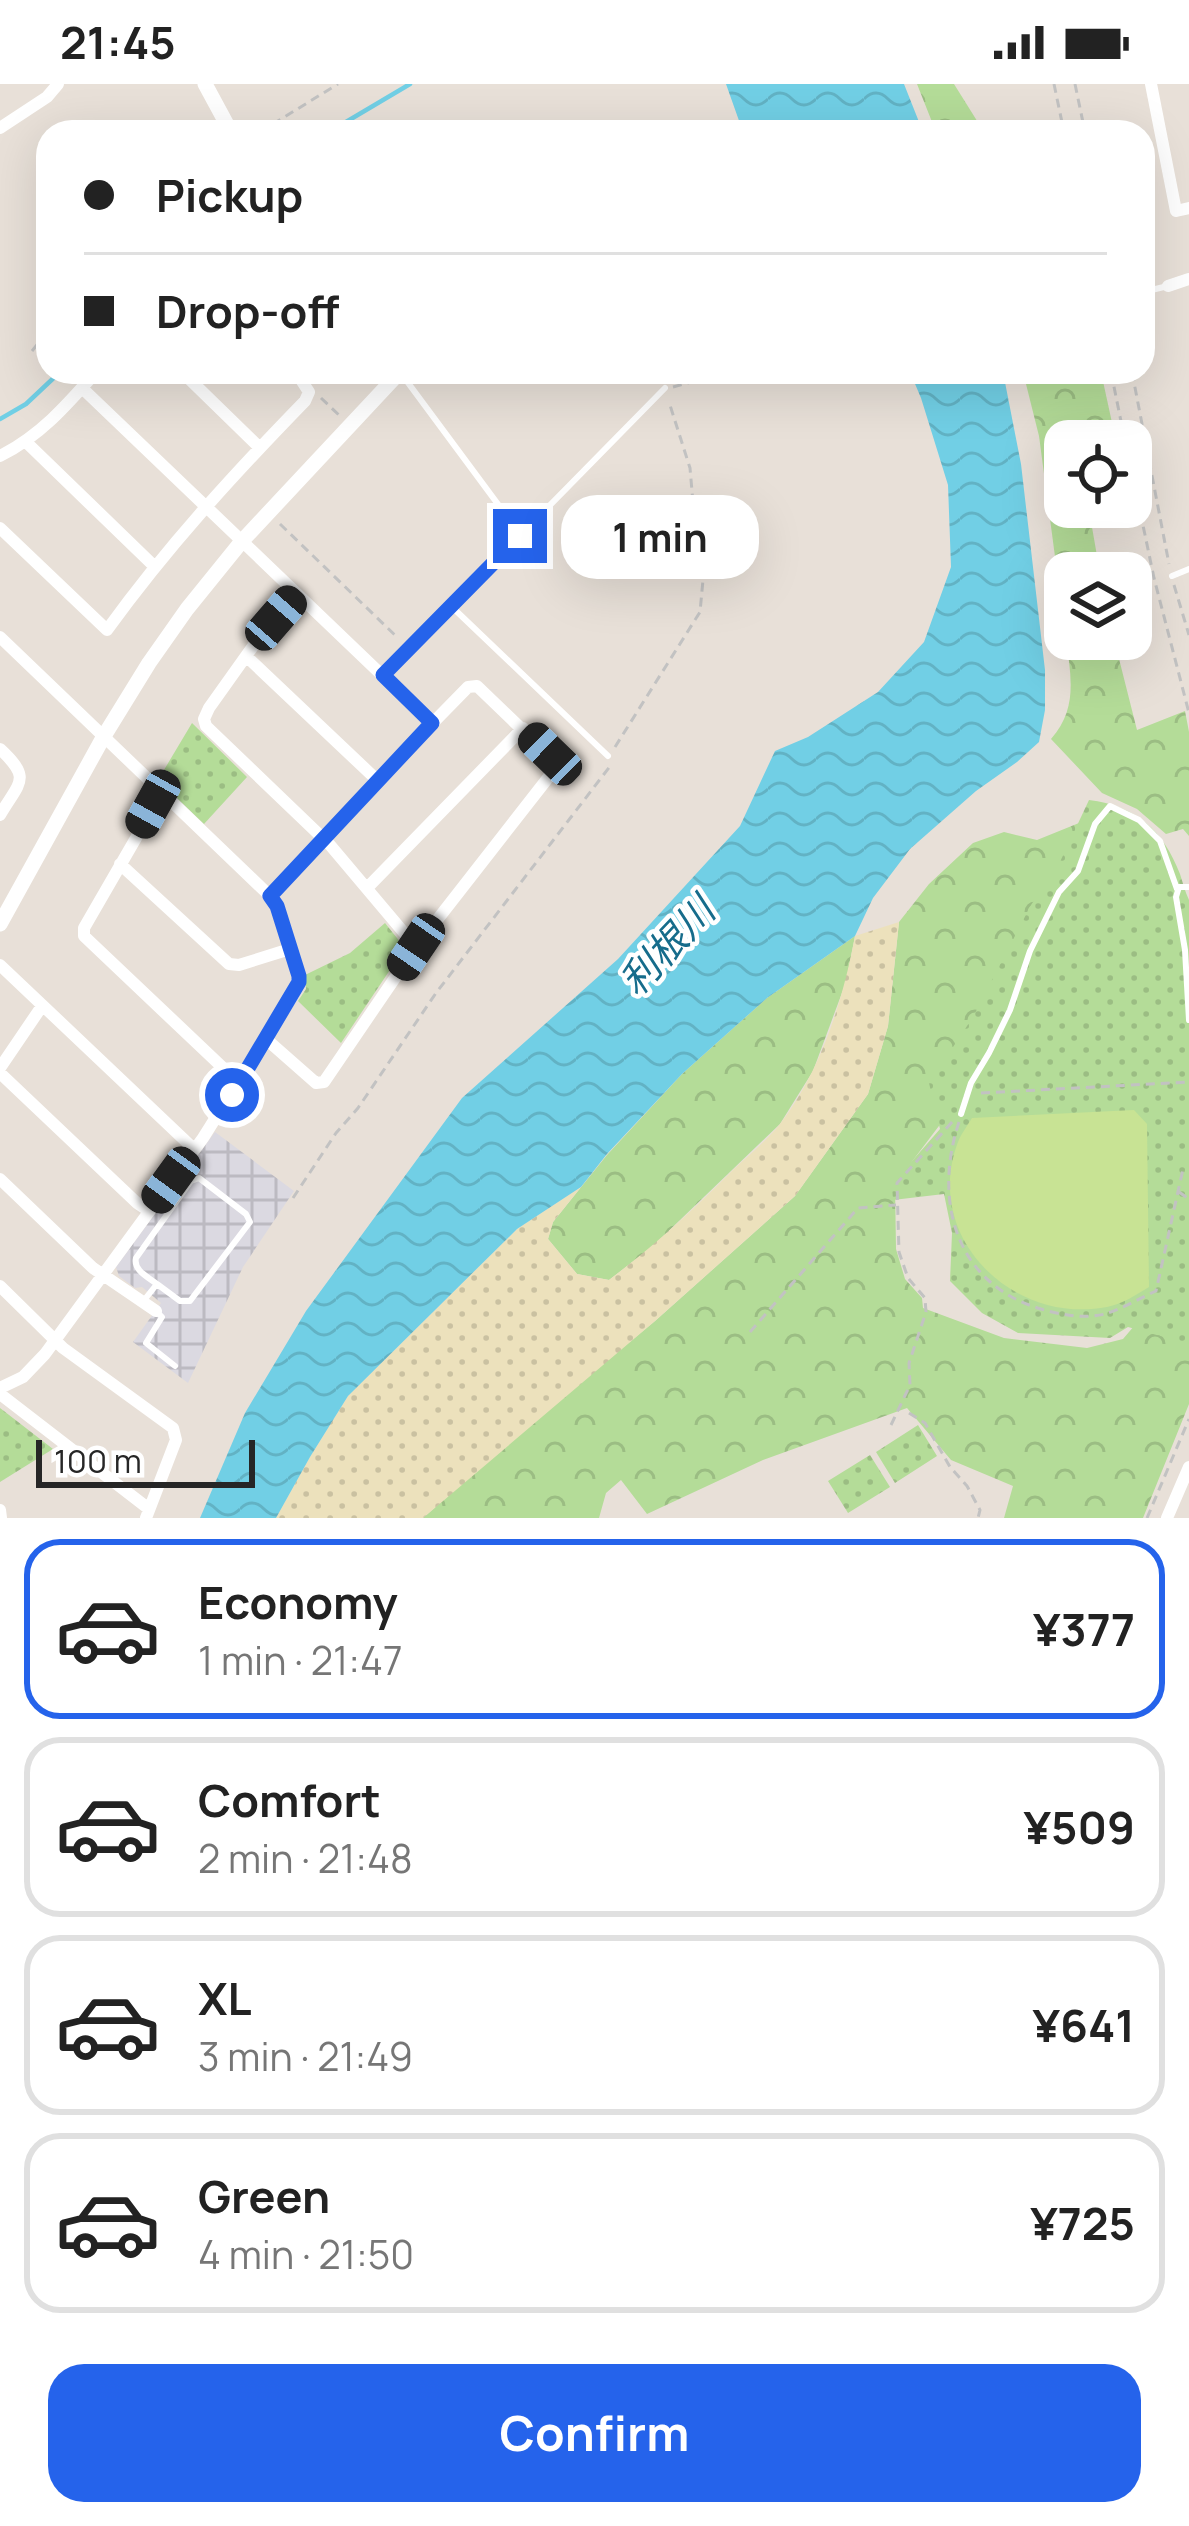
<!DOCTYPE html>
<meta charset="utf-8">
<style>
:root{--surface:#fff;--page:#f2f2f2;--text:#222;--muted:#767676;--line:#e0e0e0;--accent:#2563eb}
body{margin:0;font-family:Manrope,"Noto Sans JP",sans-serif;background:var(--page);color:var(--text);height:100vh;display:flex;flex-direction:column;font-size:45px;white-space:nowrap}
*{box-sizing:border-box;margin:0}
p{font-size:39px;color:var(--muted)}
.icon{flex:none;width:66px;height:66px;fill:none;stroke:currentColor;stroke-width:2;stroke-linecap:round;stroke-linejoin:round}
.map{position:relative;height:1434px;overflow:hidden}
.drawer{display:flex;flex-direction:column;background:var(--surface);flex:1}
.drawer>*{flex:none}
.top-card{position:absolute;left:36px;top:36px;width:1119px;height:264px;border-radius:36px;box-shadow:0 12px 48px #0002;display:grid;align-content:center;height:264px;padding:0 48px;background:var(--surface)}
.tools{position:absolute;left:1044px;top:336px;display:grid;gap:24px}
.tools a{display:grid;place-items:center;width:108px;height:108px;border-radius:24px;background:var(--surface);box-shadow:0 12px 48px #0002;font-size:60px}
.scale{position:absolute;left:36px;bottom:30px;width:219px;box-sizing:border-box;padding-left:12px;border:6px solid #262626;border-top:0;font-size:33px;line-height:42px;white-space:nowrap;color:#262626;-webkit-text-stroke:9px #fff;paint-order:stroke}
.end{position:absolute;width:54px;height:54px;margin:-27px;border:15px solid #2563eb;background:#fff;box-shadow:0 0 0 6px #fff}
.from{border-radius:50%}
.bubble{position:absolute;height:84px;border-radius:36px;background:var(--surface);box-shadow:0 12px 48px #0002;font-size:39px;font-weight:700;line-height:84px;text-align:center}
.car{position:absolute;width:36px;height:72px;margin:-36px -18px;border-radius:15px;box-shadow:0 0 9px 3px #0007;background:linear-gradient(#222 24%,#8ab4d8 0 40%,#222 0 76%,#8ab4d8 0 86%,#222 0)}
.top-card b{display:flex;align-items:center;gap:42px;height:114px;font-size:45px}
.top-card b+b{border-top:3px solid var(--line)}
.top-card i{width:30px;height:30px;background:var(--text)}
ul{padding:21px 0 0;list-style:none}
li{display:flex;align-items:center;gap:36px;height:180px;margin:0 24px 18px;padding:0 24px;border:6px solid var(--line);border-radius:36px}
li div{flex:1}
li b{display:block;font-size:45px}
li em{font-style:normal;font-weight:700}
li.on{border-color:var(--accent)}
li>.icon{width:108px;height:108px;stroke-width:1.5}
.action{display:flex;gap:24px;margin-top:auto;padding:24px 48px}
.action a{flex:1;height:138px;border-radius:36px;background:var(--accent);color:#fff;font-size:48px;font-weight:700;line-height:138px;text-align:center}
.status{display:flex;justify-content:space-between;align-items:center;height:84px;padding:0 60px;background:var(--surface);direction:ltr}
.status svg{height:33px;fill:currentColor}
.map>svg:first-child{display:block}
</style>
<div class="status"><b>21:45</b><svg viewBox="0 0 49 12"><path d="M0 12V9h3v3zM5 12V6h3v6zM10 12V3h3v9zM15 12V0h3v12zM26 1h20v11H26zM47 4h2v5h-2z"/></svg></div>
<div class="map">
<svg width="1189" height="1434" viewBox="0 0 1189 1434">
<defs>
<pattern id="industrial-grid" width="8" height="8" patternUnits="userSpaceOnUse" patternTransform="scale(3)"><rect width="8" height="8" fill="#dbd9e1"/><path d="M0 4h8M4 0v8" fill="none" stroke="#bcbac1"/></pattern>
<pattern id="forest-crowns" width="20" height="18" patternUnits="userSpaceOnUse" patternTransform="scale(3)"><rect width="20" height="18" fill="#b4dc98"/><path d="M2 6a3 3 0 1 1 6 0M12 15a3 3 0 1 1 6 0" fill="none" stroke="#9bbd83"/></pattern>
<pattern id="sand-dots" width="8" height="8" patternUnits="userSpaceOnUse" patternTransform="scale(3)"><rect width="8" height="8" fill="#ece1bc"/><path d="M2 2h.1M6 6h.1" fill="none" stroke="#cac1a1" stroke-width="1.8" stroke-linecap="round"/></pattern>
<pattern id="park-dots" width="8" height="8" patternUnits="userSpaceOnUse" patternTransform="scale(3)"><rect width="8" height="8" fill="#b4dc98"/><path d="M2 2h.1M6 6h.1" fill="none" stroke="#9bbd83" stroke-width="1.8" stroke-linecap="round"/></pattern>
<pattern id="water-waves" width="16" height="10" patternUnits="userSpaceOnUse" patternTransform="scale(3)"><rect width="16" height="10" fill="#71cfe5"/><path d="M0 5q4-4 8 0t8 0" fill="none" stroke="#62b2c4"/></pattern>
</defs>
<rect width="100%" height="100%" fill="#e8e0d8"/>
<path fill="url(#industrial-grid)" d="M215 1048 294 1107 243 1183 188 1299 133 1258 161 1219 142 1203 135 1204 119 1192 116 1183Z"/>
<path fill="url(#forest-crowns)" d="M917 0H954L984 48H936Z
M1023 288H1101L1116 357H1065V423H1094L1089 426 1100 489H1065V548L1039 352Z
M1066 555H1114L1137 646 1185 627 1189 648V752L1183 745 1166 750 1137 725 1102 709 1051 655C1078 625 1071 592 1066 555Z
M1079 739 948 1030 895 1100 896 1165 905 1195 922 1214 923 1224 1004 1254 1087 1264 1123 1255 1152 1221 1189 1168V1320L1143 1434H1004L1013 1402 951 1376 907 1324 763 1376 647 1430 621 1396 606 1409 599 1434H423L510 1357 655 1237 795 1112 868 1010 888 942 899 838 929 800 973 759 1004 748 1037 756Z
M855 852 846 898 813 987 780 1040 653 1162 609 1196 577 1190 548 1155 553 1138 607 1071 682 990 767 914Z"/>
<path fill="url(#sand-dots)" d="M899 838 888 942 868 1010 795 1112 655 1237 423 1434H276L310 1373 348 1312 517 1145 581 1103 553 1138 548 1155 577 1190 609 1196C654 1162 694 1125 734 1085 749 1071 767 1056 780 1040 821 987 843 916 855 852Z"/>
<path fill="url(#park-dots)" d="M192 639 247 693 204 740 158 696Z
M1089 716C1136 722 1163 746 1180 790 1183 799 1185 808 1189 816V1260L1128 1243 1110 1254 1018 1249 982 1229 950 1197 952 1149 944 1110 893 1116 892 1100 940 1045 929 999 973 933 1031 821 1059 780Z
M385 839 401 859 402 868 341 959 298 917 306 905 305 891 350 869Z
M0 1324 53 1365 0 1398Z
M918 1341 937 1372 895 1399 876 1368Z
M870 1371 890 1403 848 1429 828 1397Z"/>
<path fill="#c8e394" d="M1134 1026 1147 1040 1149 1203C1136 1211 1122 1220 1107 1223 1012 1241 922 1153 958 1058 961 1050 968 1041 972 1034Z"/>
<path fill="url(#water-waves)" d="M726 0H904L923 48H743Z
M910 288H1003L1021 380 1045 586V626L1039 658 1017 678 976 707 910 765 873 814 855 852 767 914 682 990 607 1070 581 1103 517 1145 348 1312 310 1373 276 1434H200L245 1329 306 1227 462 1014 618 875 740 742 775 667 808 653 878 608 924 558 951 483 948 401 921 314Z"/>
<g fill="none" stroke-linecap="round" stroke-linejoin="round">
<path stroke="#71cfe5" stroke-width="4.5" d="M329 48 410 0
M0 335 26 320 60 288"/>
<path stroke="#c2c2c2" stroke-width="3" stroke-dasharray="9 6" stroke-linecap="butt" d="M1054 0 1064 48
M1075 0 1085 48
M260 48 338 0
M32 267 48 247
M1111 288 1125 357
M1132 288 1169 480
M673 303 727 288
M321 314 340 332
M1131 384 1154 494 1189 629
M280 440 398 554
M1174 501 1189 551
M615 663 700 528 703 496 698 476 690 384 669 318
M981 1009 1189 998
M959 1038C933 1116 955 1200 1041 1225 1061 1231 1085 1235 1105 1230 1122 1225 1140 1214 1156 1207L1183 1085
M1179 1108 1189 1115
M293 1114 336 1049 358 1024 436 909 611 681
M750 1248 858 1124 896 1121
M909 1329 925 1339 950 1383 967 1402 980 1426 978 1434
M891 1341 910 1301 909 1279 926 1228 925 1214 908 1194 899 1168 897 1099 953 1037
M1147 1434 1189 1335"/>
<path stroke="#fff" stroke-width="6" d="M1143 208 1168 202
M403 292 520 450
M1172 492 1189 485
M608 672 451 522 665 304
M1189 803H1179L1176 813 1185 866 1189 936
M961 1030 971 999 989 969 1010 926 1030 867 1059 808 1078 787 1095 740 1110 722 1139 736 1160 757 1177 805
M145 1215 157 1200 180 1217H190L250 1138 246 1130 199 1094 191 1097 136 1174C133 1186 148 1193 157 1200
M158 1229 162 1233 146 1259 175 1282"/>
<path stroke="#fff" stroke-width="12" d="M1151 0 1176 127 1189 124
M0 44 47 13 58 0
M1168 202 1189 195
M182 288 260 364
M82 304 432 639
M26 358 154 482
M0 372C40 352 67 321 96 288
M0 444 107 546C167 463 234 390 305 317L309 308 296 288
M297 511 256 558 209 624 204 635 206 642 330 761 416 863
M0 553 270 812 277 822 299 892 293 911 203 1054 45 1270 23 1293 0 1304
M247 573 377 696
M383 591 451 522
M0 665C32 695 20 697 0 731
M162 709 84 844V852L239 999
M120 780 229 880 239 881 290 865
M367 804 523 644
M0 881 194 1065
M266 955 316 999 324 998 416 863 551 690 555 677 477 602 468 603 377 696 270 812
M0 984 42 922
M0 989 137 1119 149 1127
M0 1095 93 1184 156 1227
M0 1202 63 1264 173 1344 176 1356 146 1434
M0 1310 149 1425
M0 1426 1 1434
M1167 1434 1189 1383"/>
<path stroke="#fff" stroke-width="15" d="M205 0 231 48
M0 840 104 652 149 579 187 525 242 457 400 288"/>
</g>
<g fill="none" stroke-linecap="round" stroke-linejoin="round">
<path stroke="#2563eb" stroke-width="15" d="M232 1011 299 898V892L277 822 270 812 432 639 383 591 520 452"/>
</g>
<g text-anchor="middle" stroke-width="9" stroke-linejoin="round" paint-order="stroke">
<g font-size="39" font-style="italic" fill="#166c8b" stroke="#fff">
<text transform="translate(667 862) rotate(-47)" y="14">利根川</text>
</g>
</g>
</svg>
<div class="tools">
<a><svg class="icon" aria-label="locate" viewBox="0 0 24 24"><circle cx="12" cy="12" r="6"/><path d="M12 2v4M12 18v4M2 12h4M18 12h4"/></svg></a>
<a><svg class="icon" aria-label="layers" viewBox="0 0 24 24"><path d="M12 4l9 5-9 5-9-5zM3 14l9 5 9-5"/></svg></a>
</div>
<div class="scale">100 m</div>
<i class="end from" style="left:232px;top:1011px"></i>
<i class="end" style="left:520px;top:452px"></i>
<div class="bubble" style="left:561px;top:411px;width:198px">1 min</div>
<i class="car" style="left:276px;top:534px;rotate:41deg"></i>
<i class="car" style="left:550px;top:670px;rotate:314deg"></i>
<i class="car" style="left:153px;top:720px;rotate:209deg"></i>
<i class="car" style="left:416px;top:863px;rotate:214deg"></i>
<i class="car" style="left:171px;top:1096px;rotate:216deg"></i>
<div class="top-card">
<b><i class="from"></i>Pickup</b>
<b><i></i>Drop-off</b>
</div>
</div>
<section class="drawer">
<ul>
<li class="on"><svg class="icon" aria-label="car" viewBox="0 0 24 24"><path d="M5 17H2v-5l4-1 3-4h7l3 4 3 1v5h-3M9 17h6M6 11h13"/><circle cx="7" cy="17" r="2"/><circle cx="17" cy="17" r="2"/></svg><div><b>Economy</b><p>1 min · 21:47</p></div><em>¥377</em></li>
<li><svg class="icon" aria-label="car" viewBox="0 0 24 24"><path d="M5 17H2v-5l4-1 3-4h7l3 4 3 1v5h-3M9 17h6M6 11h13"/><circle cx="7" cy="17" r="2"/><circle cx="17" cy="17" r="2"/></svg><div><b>Comfort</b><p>2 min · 21:48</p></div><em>¥509</em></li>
<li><svg class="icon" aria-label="car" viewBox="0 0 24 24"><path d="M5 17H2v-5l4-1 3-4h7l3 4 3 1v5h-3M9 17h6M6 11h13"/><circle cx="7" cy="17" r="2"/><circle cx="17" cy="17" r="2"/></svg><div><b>XL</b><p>3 min · 21:49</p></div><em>¥641</em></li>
<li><svg class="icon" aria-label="car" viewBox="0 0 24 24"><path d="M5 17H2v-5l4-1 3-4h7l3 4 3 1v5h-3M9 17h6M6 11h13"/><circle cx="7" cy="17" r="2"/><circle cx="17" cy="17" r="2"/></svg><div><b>Green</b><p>4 min · 21:50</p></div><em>¥725</em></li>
</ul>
<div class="action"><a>Confirm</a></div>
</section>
